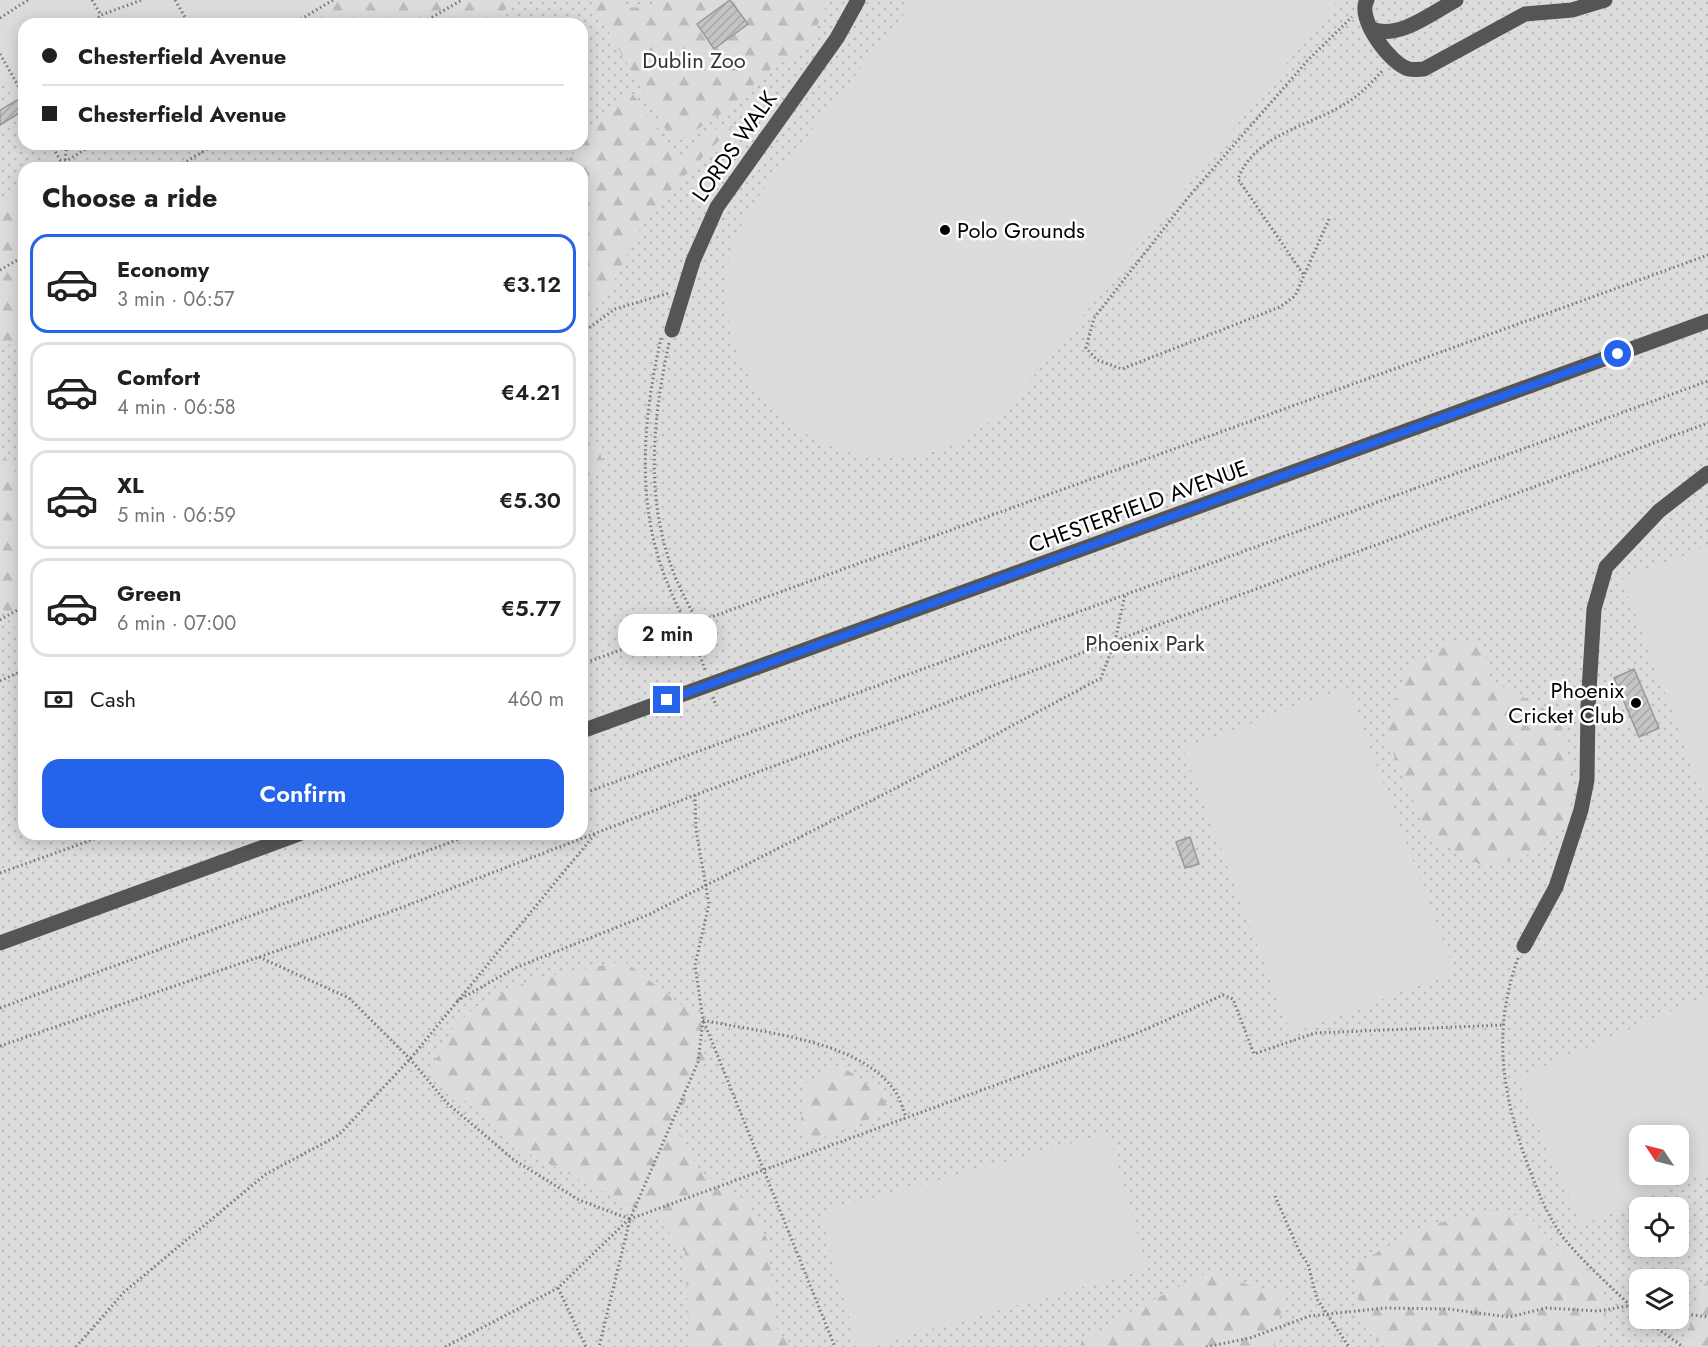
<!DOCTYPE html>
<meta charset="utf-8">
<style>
:root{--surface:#fff;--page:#f6f6f6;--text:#202124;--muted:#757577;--line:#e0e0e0;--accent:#2563eb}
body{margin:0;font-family:Jost,sans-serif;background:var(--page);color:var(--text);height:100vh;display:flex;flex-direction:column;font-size:22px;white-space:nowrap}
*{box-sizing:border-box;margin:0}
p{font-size:20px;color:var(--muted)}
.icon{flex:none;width:33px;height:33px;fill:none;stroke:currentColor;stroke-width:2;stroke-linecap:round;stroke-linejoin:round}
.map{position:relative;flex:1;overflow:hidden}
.panel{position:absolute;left:18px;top:162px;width:570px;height:678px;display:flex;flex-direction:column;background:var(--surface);border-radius:18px;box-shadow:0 3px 15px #0003}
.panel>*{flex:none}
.guide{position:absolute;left:18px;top:18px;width:570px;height:132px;border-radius:18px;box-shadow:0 3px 15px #0003;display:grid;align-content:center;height:132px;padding:0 24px;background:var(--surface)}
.needle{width:39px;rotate:305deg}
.controls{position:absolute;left:1629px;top:1125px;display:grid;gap:12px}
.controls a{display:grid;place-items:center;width:60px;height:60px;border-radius:12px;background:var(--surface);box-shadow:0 3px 15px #0003;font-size:30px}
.end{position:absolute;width:27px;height:27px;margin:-14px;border:8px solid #2563eb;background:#fff;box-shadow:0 0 0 3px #fff}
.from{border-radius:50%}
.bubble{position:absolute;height:42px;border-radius:18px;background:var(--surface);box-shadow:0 3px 15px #0003;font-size:20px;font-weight:600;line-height:42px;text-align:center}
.guide b{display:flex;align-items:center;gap:21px;height:57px;font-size:22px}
.guide b+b{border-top:2px solid var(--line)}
.guide i{width:15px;height:15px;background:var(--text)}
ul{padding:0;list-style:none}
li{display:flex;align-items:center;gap:18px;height:99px;margin:0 12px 9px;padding:0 12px;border:3px solid var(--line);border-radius:18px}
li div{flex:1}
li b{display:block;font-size:22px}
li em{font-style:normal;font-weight:600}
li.active{border-color:var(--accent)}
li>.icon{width:54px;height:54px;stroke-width:1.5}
h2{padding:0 24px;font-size:27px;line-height:72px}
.pay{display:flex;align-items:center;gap:15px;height:66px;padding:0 24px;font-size:22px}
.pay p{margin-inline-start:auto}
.button{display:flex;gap:12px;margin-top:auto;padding:12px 24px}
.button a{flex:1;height:69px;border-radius:18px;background:var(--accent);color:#fff;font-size:24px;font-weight:600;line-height:69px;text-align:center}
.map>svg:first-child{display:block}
</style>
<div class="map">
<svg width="1708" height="1347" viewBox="0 0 1708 1347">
<defs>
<pattern id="grass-dots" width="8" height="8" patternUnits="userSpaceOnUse" patternTransform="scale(1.5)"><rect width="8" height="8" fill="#dcdcdc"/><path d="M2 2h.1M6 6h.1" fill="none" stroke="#bbb" stroke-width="1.8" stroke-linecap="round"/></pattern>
<pattern id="forest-firs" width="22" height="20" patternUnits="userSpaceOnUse" patternTransform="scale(1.5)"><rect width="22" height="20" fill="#dcdcdc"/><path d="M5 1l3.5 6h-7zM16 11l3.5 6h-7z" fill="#bbb"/></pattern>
<pattern id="building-hatch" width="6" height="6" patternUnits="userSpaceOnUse" patternTransform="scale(1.5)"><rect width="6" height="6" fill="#c4c4c4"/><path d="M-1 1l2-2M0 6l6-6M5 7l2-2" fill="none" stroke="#a7a7a7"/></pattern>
</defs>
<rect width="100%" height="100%" fill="#fff"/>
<path fill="url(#grass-dots)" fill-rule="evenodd" d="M0 0H1708V1347H0ZM24 24H582V144H24ZM24 168H582V834H24ZM1640 1136H1678V1174H1640ZM1640 1208H1678V1246H1640ZM1640 1280H1678V1318H1640Z"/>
<path fill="url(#forest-firs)" d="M341 0H516L493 20V24H300Z
M590 0H622L628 7 646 8 663 0H829L808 46 770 70 724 112 674 144Z
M630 90 677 158 718 128 733 126 661 200 640 230 610 289 582 315V168H563L594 124Z
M132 160 145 168H93Z
M24 188V336L0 350V202Z
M582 426 599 445 603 469 582 490Z
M0 450 24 484V632L13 626 2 608 0 609V507L6 503 0 493Z
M1448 643H1483L1490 680 1559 716 1574 778 1571 821 1540 852 1483 866 1428 837 1386 736 1406 670Z
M624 961 701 1020 705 1060 676 1121 686 1151 703 1173 748 1202 768 1241 775 1326 791 1347H689L685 1252 656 1218 525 1152 432 1073C435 1064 438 1054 442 1046 475 982 561 974 624 961Z
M840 1066 873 1086 891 1109 810 1143 800 1127 806 1083Z
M1490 1210 1530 1218 1556 1245 1596 1275 1607 1309 1601 1334 1592 1347H1387L1366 1331 1352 1267 1419 1228Z
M1211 1271 1262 1290 1286 1286 1274 1347H1080L1082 1340 1141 1306Z
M1708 1280V1347H1684L1699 1291Z"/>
<path fill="#dcdcdc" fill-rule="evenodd" d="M0 0H341L300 24H24V116L0 77Z
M915 0H1338L1016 398C995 418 970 440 942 449 847 481 747 420 729 323 725 300 724 274 731 251 744 207 777 174 805 139 842 93 878 46 915 0Z
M41 144H99L55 168Z
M1708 546V807L1622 579Z
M1347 687 1455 972 1291 1034 1183 749Z
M1708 995V1171L1581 1226 1517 1078ZM1640 1136H1678V1174H1640Z
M1109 1133 1147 1269 867 1347H857L820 1212Z"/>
<path fill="url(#building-hatch)" stroke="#999" stroke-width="1.5" d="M730 0 748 24 714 49 697 24Z
M24 96V110L0 125V110Z
M1634 669 1659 728 1639 737 1614 678Z
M1190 837 1199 864 1185 868 1176 842Z"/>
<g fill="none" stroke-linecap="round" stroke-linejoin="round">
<path stroke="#777" stroke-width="3" stroke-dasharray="1.5 3" stroke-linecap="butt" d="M92 0 101 15 142 0
M175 0 189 24
M0 18 28 0
M92 24 101 15
M180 24 187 21
M293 24 333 0
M420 24 462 0
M0 54 24 96
M51 144 60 160H68L94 144
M65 160 67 144
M175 168 216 144
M1329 219 1295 296 1280 307 1122 369 1097 360 1086 348 1094 318 1191 194 1309 59 1352 17
M0 270 24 256
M1303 274 1238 179C1255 134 1308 127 1345 104 1359 96 1372 82 1383 70
M582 333 615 309 669 293
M661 338C644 414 636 494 662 569 674 604 694 635 705 670
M669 343C652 422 644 504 677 581 683 595 691 609 697 622
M0 620 24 606
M582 664 1708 255
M0 681 24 670
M713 697 716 706
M582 794 1708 381
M695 795 696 830 709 904 695 965 703 1020 698 1062 630 1219 1135 1034 1223 995 1233 999 1254 1054 1315 1033 1503 1025
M0 873 108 834
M259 957 349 998 410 1059 447 1103 514 1160 579 1200 630 1219 599 1347
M1518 958C1492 1031 1502 1093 1527 1163 1537 1189 1546 1214 1563 1237 1586 1266 1614 1289 1640 1315
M457 1001 515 968 650 914 896 788 1101 678 1115 641 1125 595
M0 1008 473 834
M703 1020C760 1033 865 1039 898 1096 901 1102 903 1110 906 1117
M704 1022 835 1347
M0 1046 390 912 695 795 1708 423
M1275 1196 1300 1253 1308 1264 1317 1299 1349 1347
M558 1288 586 1347
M1678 1313 1708 1317
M1643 1318 1683 1347
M76 1347 124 1292 266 1174 339 1135 410 1059 595 834
M445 1347 558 1288 628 1220
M1206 1347 1250 1338 1310 1316 1385 1308 1448 1309 1509 1317 1546 1308 1598 1311 1640 1304"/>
<path stroke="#555" stroke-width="15" d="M1367 0C1356 18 1390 64 1409 69 1414 70 1420 69 1424 69L1525 14 1572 10 1605 0
M1372 29C1399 40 1433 12 1456 0
M672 330 693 261 717 207 837 38 858 0
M582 731 1708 321
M0 943 299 834
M1524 946 1556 887 1581 810 1587 780 1588 707 1594 609 1606 567 1659 511 1708 473"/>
</g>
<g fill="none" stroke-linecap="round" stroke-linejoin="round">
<path stroke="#2563eb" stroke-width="8" d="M667 700 1618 354"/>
</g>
<g fill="#000" stroke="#fff" stroke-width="2">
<circle cx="945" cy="230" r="6"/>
<circle cx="1636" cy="703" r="6"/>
</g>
<g text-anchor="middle" stroke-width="5" stroke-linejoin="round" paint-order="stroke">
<g font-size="22" fill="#333" stroke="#fff">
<text x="694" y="68">Dublin Zoo</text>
<text x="1145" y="651">Phoenix Park</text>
</g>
<g font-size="22" fill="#000" stroke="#fff">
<text transform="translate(734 146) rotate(-55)" y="8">LORDS WALK</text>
<text transform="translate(1138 506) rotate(-20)" y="8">CHESTERFIELD AVENUE</text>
</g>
<g font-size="22" fill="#000" stroke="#fff" text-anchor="start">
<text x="957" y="238">Polo Grounds</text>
<text x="1624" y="698" text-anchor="end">Phoenix<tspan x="1624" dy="25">Cricket Club</tspan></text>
</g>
</g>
</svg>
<div class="controls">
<a><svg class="needle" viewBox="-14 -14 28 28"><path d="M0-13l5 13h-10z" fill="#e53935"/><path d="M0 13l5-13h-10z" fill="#757577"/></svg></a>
<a><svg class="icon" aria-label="locate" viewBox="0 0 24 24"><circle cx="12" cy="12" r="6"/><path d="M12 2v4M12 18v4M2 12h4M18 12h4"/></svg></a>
<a><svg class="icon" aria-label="layers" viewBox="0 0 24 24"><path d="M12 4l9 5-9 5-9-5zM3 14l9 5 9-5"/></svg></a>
</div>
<i class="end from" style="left:1618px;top:354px"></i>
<i class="end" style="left:667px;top:700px"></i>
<div class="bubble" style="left:618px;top:614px;width:99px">2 min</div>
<div class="guide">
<b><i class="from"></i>Chesterfield Avenue</b>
<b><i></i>Chesterfield Avenue</b>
</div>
<section class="panel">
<h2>Choose a ride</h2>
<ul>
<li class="active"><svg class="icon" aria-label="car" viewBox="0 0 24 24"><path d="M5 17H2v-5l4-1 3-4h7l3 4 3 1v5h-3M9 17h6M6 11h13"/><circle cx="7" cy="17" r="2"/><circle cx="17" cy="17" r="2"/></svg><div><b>Economy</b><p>3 min · 06:57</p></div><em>€3.12</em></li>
<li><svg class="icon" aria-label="car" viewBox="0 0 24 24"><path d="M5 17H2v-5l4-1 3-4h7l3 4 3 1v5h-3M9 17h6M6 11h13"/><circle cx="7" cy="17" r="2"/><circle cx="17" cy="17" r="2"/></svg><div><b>Comfort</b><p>4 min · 06:58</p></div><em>€4.21</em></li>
<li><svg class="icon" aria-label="car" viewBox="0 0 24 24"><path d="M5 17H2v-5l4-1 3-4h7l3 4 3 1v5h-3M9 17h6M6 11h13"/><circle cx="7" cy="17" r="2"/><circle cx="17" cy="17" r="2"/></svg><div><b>XL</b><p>5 min · 06:59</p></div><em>€5.30</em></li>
<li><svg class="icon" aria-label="car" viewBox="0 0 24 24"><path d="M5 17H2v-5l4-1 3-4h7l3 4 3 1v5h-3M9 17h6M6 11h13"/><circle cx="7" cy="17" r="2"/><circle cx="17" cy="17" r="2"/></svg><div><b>Green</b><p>6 min · 07:00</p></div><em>€5.77</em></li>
</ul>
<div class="pay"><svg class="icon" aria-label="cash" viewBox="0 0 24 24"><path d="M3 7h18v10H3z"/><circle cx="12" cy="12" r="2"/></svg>Cash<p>460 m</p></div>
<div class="button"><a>Confirm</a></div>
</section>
</div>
